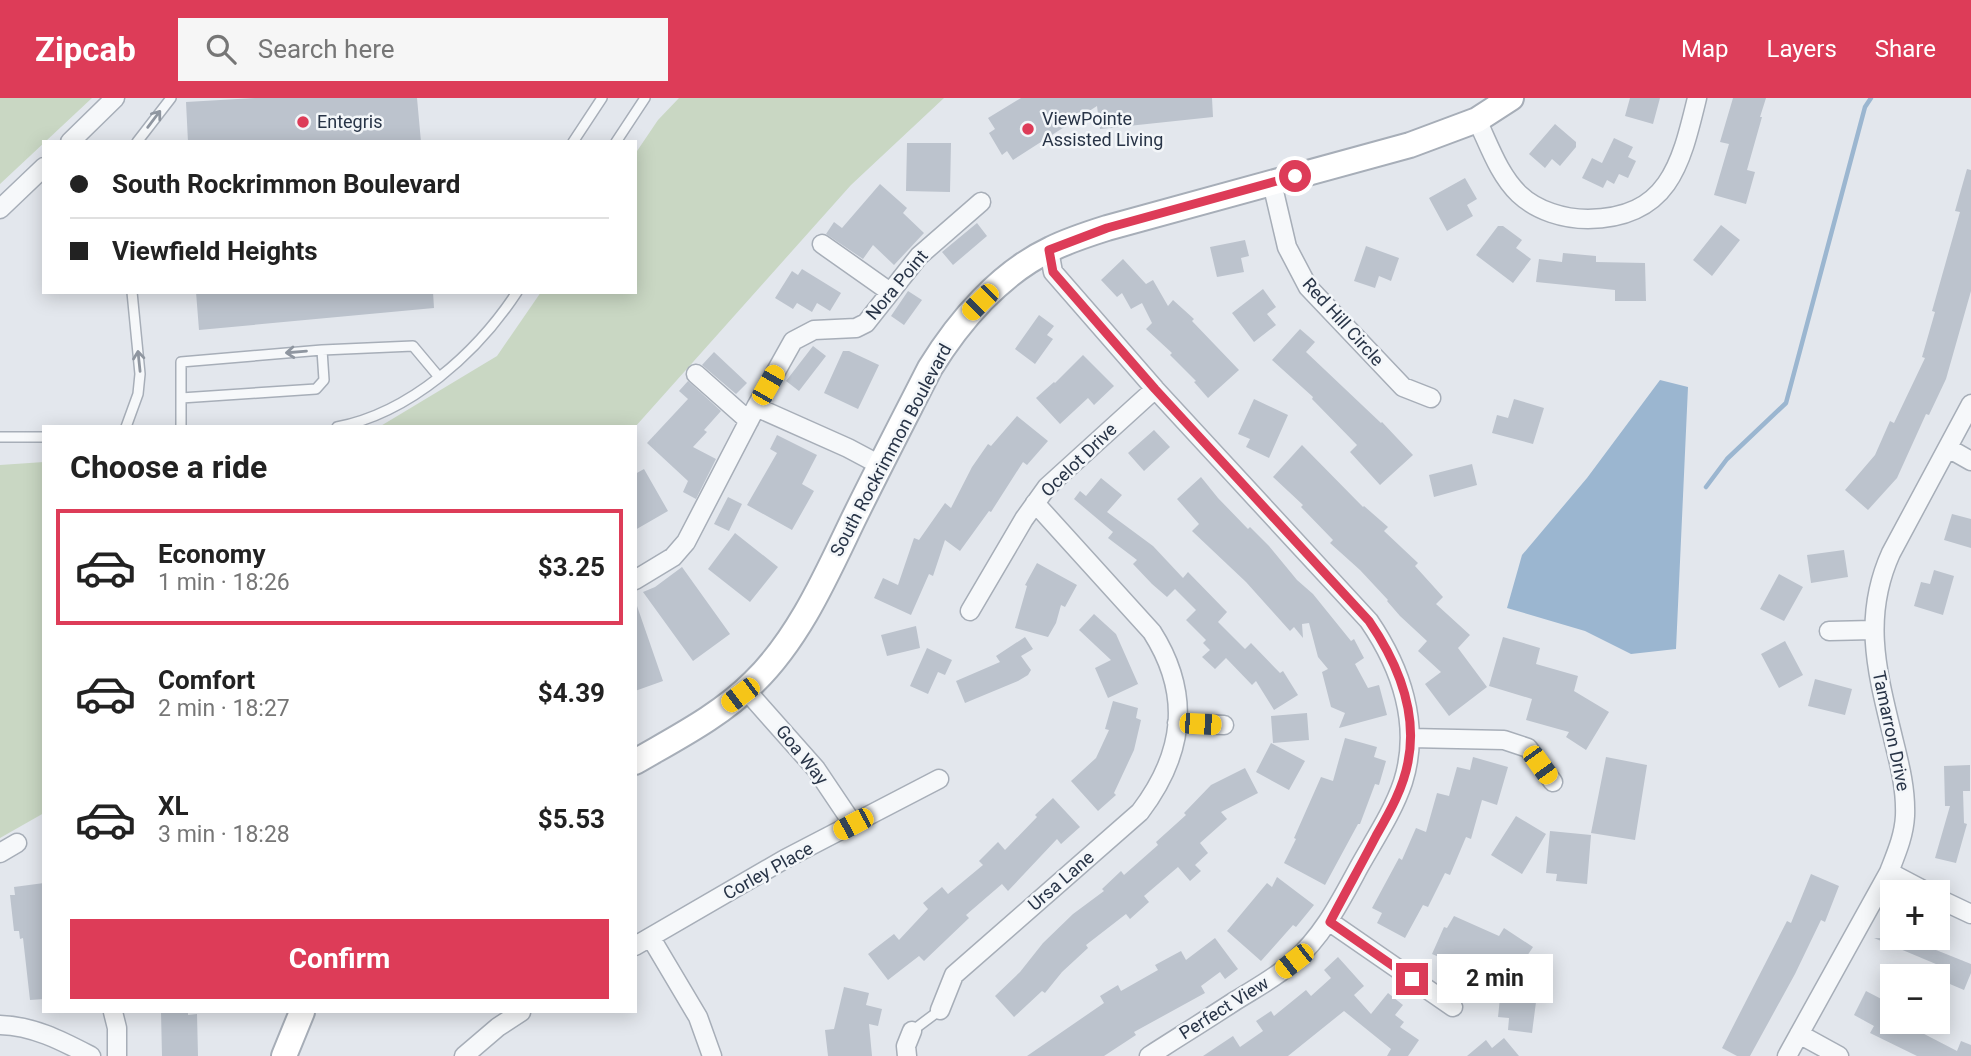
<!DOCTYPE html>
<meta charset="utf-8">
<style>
:root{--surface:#fff;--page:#f6f6f6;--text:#222;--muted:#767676;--line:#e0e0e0;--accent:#dd3c58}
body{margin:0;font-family:Roboto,sans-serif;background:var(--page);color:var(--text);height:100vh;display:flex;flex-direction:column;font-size:26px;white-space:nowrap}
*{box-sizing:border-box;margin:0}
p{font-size:23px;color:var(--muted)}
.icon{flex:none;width:38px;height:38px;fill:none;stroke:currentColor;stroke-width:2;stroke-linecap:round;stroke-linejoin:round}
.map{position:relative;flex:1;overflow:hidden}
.details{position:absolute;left:42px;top:327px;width:595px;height:588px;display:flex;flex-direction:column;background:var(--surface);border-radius:0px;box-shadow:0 4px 18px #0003}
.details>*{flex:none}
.guide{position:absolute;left:42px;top:42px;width:595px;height:154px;border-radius:0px;box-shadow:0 4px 18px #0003;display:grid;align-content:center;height:154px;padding:0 28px;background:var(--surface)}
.controls{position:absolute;left:1880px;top:782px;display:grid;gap:14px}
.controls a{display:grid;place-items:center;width:70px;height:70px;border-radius:0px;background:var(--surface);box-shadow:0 4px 18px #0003;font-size:35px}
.end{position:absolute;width:32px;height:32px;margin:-16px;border:9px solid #dd3c58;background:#fff;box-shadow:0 0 0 4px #fff}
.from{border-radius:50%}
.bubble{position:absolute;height:49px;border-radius:0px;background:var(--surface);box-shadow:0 4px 18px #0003;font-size:23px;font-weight:700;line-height:49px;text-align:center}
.car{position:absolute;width:21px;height:42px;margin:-21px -10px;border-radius:9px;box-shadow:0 0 5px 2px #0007;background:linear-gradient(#f5c518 24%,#345 0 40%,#f5c518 0 76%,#345 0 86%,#f5c518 0)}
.guide b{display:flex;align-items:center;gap:24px;height:66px;font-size:26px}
.guide b+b{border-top:2px solid var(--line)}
.guide i{width:18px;height:18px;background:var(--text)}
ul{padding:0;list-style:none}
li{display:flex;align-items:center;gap:21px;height:116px;margin:0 14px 10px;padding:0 14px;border:4px solid transparent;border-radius:0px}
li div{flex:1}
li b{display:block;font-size:26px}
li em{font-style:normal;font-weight:700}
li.on{border-color:var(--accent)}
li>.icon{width:63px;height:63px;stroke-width:1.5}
h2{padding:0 28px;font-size:32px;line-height:84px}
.cta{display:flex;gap:14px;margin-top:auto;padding:14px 28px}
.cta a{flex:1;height:80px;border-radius:0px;background:var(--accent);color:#fff;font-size:28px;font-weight:700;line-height:80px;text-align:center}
header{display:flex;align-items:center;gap:42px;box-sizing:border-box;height:98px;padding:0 35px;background:var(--accent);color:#fff}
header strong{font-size:33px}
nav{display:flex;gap:38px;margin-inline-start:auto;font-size:24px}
.search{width:490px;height:63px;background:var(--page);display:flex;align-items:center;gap:18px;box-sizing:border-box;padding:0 24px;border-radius:0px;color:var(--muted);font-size:26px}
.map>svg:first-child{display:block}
</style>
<header>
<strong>Zipcab</strong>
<div class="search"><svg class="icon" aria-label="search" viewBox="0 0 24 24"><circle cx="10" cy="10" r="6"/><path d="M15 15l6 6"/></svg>Search here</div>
<nav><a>Map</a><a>Layers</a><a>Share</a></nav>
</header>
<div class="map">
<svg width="1971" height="958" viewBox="0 0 1971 958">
<rect width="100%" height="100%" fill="#e3e7ed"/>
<path fill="#c9d7c3" d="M0 0H92L0 86Z
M679 0H944L851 87 635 329H379L497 258 541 194H635V56L658 22Z
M44 364V715L0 740V367Z"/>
<path fill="#9bb6d0" d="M1660 282 1688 289 1676 551 1631 556 1585 533 1507 510 1522 457 1587 380Z"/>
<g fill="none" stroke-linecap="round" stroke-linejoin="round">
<path stroke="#9bb6d0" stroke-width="4.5" d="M1706 389 1727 361 1786 305 1865 9 1871 0"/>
</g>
<path fill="#bcc3cd" d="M255 0H417L421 44H188L186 4Z
M1021 0H1212L1213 19 1100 31 1097 8 1013 62 1007 53 1002 57 989 35 995 31 988 20Z
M1630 0H1660L1653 26 1625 18Z
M1733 0H1766L1760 19H1762L1747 72 1755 74 1746 106 1714 97 1729 46 1720 44Z
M1555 26 1576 44V49L1560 68 1552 61 1545 70 1529 56Z
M1614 40 1633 49 1628 59 1636 63 1628 80 1619 76 1614 86 1607 82 1603 90 1582 80 1592 60 1602 65Z
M907 45H951L950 94 906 93Z
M1967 71 1971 72V193L1946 281 1929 317 1926 316 1897 380 1868 412 1845 392 1875 357 1890 323 1894 325 1925 260 1922 259 1935 214 1932 213 1960 114 1955 113Z
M1465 80 1477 101 1467 107 1473 118 1447 133 1429 100Z
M880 86 907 110 903 115 924 135 894 167 873 147 863 161 826 136 834 124 842 130Z
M977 125 987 138 953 167 942 154Z
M1721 127 1740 142 1712 178 1693 162Z
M1498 128H1503L1522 142 1516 150 1531 161 1513 185 1476 157Z
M1245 142 1249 158 1241 160 1244 174 1217 179 1210 149Z
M1366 148 1399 160 1391 183 1379 178 1375 190 1354 183Z
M1563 155 1596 158V164L1645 165 1646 203H1615V192L1536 184 1539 161 1562 164Z
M1123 161 1146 186 1153 182 1168 208 1173 202 1194 221 1192 223 1239 272 1208 300 1194 284 1196 283 1170 257 1172 255 1146 231 1152 225 1142 205 1131 211 1122 195 1117 199 1101 182Z
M802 171 841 195 830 213 817 205 812 214 797 205 793 211 775 200 792 173 798 177Z
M1263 191 1276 209 1267 216 1276 227 1254 244 1232 215Z
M908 193 922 202 904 227 891 218Z
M196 194H433L434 210 199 232Z
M1039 217 1054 228 1047 237 1053 241 1035 266 1015 251Z
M1300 231 1315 244 1306 254 1381 325 1382 324 1413 357 1380 387 1350 354 1357 347 1312 301 1313 299 1272 262Z
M813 248 826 258 799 293 786 283Z
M843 253H849L879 267 858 311 824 295Z
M714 254 747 285 736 296 702 267Z
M1083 257 1114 288 1094 307 1088 300 1060 326 1036 300 1054 284 1055 285Z
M688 283 721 313 704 332 707 334 693 349 716 361 696 401 683 394 688 383 647 345 688 301 679 293Z
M1254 301 1288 317 1269 360 1246 349 1250 341 1238 336Z
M1514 301 1544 310 1533 346 1492 335 1497 317 1508 320Z
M1017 318 1048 343 1027 367 1023 364 991 414 989 413 960 453 945 442 933 478 929 476 911 517 874 500 883 480 898 487 914 440 919 442 945 405 951 410 972 369 988 346 991 348Z
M1154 332 1170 349 1144 373 1128 355Z
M777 337 817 357 802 386 814 393 792 432 747 407 777 355 770 351Z
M1302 347 1363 409 1364 408 1388 429 1384 433 1418 465 1415 468 1443 499 1436 506 1470 537 1458 550 1487 589 1449 618 1425 586 1441 574 1418 553 1427 543 1400 518 1387 503 1388 502 1360 472 1330 445 1333 442 1301 409 1303 407 1273 379Z
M1472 366 1477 387 1434 399 1429 377Z
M644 371 668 413 635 432V376Z
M1201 379 1218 400 1248 431 1250 429 1269 448 1297 482 1313 496 1351 543 1354 541 1364 560 1355 566 1368 590 1379 587 1387 617 1339 630 1345 615 1331 609 1322 574 1328 571 1318 559 1309 525 1302 526 1303 540 1294 529 1290 533 1246 484 1192 433 1199 426 1177 401Z
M1101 380 1122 397 1107 414 1153 448 1183 480 1188 474 1227 514 1218 524 1245 551 1251 545 1280 575 1283 573 1298 597 1274 612 1256 583 1252 587 1226 560 1215 571 1202 559 1210 552 1203 545 1206 542 1186 522 1196 512 1175 491 1167 499 1152 486 1133 466 1137 462 1108 440 1113 434 1074 401 1080 393 1086 398Z
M728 399 742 406 729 433 714 426Z
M1952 416 1971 421V450L1944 442Z
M735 435 778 469 750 504 708 471Z
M1844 452 1848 479 1811 485 1807 457Z
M1037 465 1077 487 1065 509 1061 507 1056 525 1048 539 1015 530 1027 488 1025 487Z
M682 469 730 536 693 563 643 494 655 489Z
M1934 472 1954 478 1943 517 1914 508 1921 484 1930 486Z
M1779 476 1803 489 1784 523 1760 511Z
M635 508H637L663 583 635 593Z
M1094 516 1116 536 1139 588 1138 586 1108 600 1095 570 1111 562 1079 532Z
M916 528 920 550 887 558 881 537Z
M1025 539 1033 551 1021 558 1031 572 1028 577 1018 583 965 605 956 583 1000 564 996 558Z
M1503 539 1540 550 1536 566 1578 578 1574 593 1609 614 1586 652 1566 639 1569 634 1526 622 1532 601 1489 588Z
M1785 543 1803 577 1779 590 1761 556Z
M927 550 952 562 945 577 938 574 928 596 910 588Z
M1815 581 1852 591 1845 617 1808 608Z
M1113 603 1138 610 1136 620 1141 622 1134 652 1114 695 1116 697 1098 713 1071 683 1096 660 1109 632 1105 631Z
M1307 615 1309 642 1273 645 1271 618Z
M1345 640 1377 649 1374 659 1386 663 1379 687 1375 686 1360 726H1358L1325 787 1284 765 1296 741 1294 740 1321 679 1333 683Z
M1271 645 1305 663 1289 692 1256 674Z
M1473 659 1508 669 1497 707 1482 702 1471 741 1466 739 1450 777 1445 775 1428 809 1423 807 1405 840 1377 825 1382 815 1372 810 1399 760 1402 762 1416 730 1426 734 1437 695 1449 698 1457 669 1470 672Z
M1606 659 1647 667 1635 742 1591 735Z
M1970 667V693H1963L1964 725 1967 726 1956 765 1935 760 1950 708H1945L1944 668Z
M1245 670 1258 695 1221 714 1227 721 1200 745 1208 755 1195 767 1201 773 1190 783 1178 769 1144 798 1149 804 1130 821 1126 816 1086 847 1088 850 1062 874 1045 895 1042 893 1014 919 995 898 1020 874 1043 845 1073 816 1104 793 1102 791 1121 773 1124 777 1158 747 1156 744 1186 717 1184 715 1211 687Z
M1053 700 1080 729 1061 746 1057 741 1008 793 1002 786 966 817 969 820 924 863 919 858 888 882 868 856 894 836 899 842 928 811 923 805 942 789 948 796 983 767 979 763 998 744 1005 752 1037 719 1035 717Z
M1516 718 1546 736 1522 776 1491 757Z
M1550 733 1591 737 1587 786 1556 783 1557 776 1546 775Z
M1811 776 1839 788 1825 824 1821 822 1795 876 1750 958H1737L1722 950 1787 823 1791 825Z
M1277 779 1314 807 1296 829 1293 827 1261 863 1227 833 1267 785 1272 789Z
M44 785V901L30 902 23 840 20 841 19 833H14L10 797H15L14 789Z
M1454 818 1499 838 1504 830 1533 849 1507 888 1483 873 1486 869 1459 856 1455 866 1432 856 1444 829 1447 830Z
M1215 840 1238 871 1225 881 1220 874 1201 888 1205 895 1134 934 1136 937 1104 958H1027L1104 905 1100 898 1118 887 1121 893 1158 872 1155 867 1181 853 1186 862Z
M1874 840H1933L1940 843 1936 852 1971 866V875L1964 892 1938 881 1943 869Z
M1338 859 1364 888 1354 897 1371 916 1388 895 1403 907 1395 917 1404 924 1400 929 1419 942 1408 958H1387L1391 951 1344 913 1288 958H1203L1233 938 1240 949 1263 933 1256 923 1271 913 1274 918 1306 892 1311 898 1331 880 1324 872Z
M844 889 869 895 866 907 882 911 878 928 869 926 872 958H828L825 932 834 931Z
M1866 893 1891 906 1886 916 1892 919V924H1901L1957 953 1961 943 1971 947V958H1917L1870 935 1874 928 1854 917Z
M1500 900 1536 904 1532 935 1508 932 1509 920 1498 919Z
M161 914H188V917L197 916 198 958H162Z
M1504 940 1519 958H1467L1486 942 1492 950Z"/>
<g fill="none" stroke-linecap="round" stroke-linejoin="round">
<g stroke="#a7aeb8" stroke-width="12">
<path id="lane" d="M137 44 171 0
M573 44 602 0
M616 44 645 0
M322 252 413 248 439 279
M126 329 138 296 140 276 132 194
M181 329V264L322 252 324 282 316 291 181 300
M337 329C410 315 477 255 517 194
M0 339H44
M912 933 940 912"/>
</g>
<g stroke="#a7aeb8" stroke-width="21">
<path id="street" d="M1477 22C1489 47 1499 77 1519 96 1537 113 1564 121 1588 121 1669 120 1681 66 1697 0
M70 44 115 0
M1272 85 1287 149 1308 189 1403 289 1431 300
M0 111 44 69
M822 146 890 194
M1049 152 1053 174 1155 291 1369 523C1401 570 1421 627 1403 684 1393 714 1374 742 1359 769 1340 804 1323 838 1292 865 1275 880 1254 891 1235 903 1206 922 1177 940 1149 958
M696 276 749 323
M756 309 848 350 880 367
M1948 350 1971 363
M635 482 673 459 686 444 756 309 793 243 814 232 856 230 866 225 919 158 981 104
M970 513 1024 421 1047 389 1155 291
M1829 533 1873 532
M746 592 816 671 853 726
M1177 625 1224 627
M1411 640 1504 642 1528 650 1553 684
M0 755 17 745
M1889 774 1927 794
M1937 800 1971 816
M1330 824 1453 909
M651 840 698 919 712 958
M635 848 785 761 939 681
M940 912 954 877 1140 714C1184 656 1192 597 1152 534L1035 405
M113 914 117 930V958
M0 927C34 928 62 943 91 958
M1799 936 1839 958
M464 958 498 929 521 914
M907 958 906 948 912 933
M1787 958 1889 774C1896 756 1904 738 1905 718 1906 692 1900 668 1894 644 1878 577 1861 521 1891 455L1971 306"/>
</g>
<g stroke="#a7aeb8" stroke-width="28">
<path id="secondary" d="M635 664C676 640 720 618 754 584 799 540 826 478 853 422 878 371 904 321 930 270 959 223 1000 175 1051 151 1069 142 1088 136 1107 130L1410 47 1477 22 1511 0
M284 958 302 914"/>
</g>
<use href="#lane" stroke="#f6f8fa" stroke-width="9"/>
<use href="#street" stroke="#f6f8fa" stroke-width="18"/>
<use href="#secondary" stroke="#fff" stroke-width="24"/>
</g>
<defs><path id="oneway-shaft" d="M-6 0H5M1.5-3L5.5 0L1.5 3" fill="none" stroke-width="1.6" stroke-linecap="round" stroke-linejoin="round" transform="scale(1.75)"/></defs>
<g stroke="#8f96a0">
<use href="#oneway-shaft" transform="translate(154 21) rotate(-53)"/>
<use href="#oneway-shaft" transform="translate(296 254) rotate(175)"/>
<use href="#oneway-shaft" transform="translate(139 263) rotate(-96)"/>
</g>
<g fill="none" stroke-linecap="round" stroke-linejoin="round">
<path stroke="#dd3c58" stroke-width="9" d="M1295 78 1107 130 1049 152 1053 174 1155 291 1369 523C1397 564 1418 614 1408 664 1403 691 1389 715 1376 738 1361 767 1345 795 1330 824L1412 881"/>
</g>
<g fill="#dd3c58" stroke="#f3f6f9" stroke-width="2.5">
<circle cx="303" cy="24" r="7"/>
<circle cx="1028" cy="31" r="7"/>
</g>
<g text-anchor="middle" stroke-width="5" stroke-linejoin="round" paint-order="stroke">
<g font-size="18" fill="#283447" stroke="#f3f6f9" text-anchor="start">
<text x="1042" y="27">ViewPointe<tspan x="1042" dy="21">Assisted Living</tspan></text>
<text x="317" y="30">Entegris</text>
</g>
<g font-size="18" fill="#283447" stroke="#f3f6f9">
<text transform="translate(897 187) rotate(-50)" y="6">Nora Point</text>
<text transform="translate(1343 224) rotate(48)" y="6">Red Hill Circle</text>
<text transform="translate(891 352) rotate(-62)" y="6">South Rockrimmon Boulevard</text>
<text transform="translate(1079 362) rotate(-44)" y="6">Ocelot Drive</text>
<text transform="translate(1891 633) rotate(78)" y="6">Tamarron Drive</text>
<text transform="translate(802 657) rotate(51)" y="6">Goa Way</text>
<text transform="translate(768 773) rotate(-29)" y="6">Corley Place</text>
<text transform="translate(1061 783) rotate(-41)" y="6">Ursa Lane</text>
<text transform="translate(1224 910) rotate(-32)" y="6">Perfect View</text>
</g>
</g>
</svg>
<div class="controls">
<a>+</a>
<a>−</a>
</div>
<i class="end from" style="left:1295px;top:78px"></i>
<i class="end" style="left:1412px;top:881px"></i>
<div class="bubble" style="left:1437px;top:856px;width:116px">2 min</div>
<i class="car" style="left:980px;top:204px;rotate:225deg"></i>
<i class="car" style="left:768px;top:287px;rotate:30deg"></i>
<i class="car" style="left:740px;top:597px;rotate:233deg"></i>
<i class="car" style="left:1200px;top:626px;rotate:93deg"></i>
<i class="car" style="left:1540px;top:667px;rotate:144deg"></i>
<i class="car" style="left:853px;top:726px;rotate:242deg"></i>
<i class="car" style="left:1294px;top:863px;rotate:232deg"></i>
<div class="guide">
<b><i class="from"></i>South Rockrimmon Boulevard</b>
<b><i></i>Viewfield Heights</b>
</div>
<section class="details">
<h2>Choose a ride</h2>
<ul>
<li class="on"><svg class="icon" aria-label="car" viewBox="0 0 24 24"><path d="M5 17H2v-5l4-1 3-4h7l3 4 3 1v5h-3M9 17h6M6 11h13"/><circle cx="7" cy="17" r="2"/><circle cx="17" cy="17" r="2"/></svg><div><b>Economy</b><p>1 min · 18:26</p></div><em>$3.25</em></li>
<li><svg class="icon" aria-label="car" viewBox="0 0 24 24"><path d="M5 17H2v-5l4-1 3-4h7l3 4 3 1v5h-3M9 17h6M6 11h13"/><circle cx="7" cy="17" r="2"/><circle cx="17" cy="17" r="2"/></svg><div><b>Comfort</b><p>2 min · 18:27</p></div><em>$4.39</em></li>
<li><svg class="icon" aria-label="car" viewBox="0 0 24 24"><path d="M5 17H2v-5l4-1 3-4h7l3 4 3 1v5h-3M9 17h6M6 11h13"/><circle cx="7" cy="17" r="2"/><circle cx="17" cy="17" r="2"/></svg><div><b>XL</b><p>3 min · 18:28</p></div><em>$5.53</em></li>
</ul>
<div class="cta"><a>Confirm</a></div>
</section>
</div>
